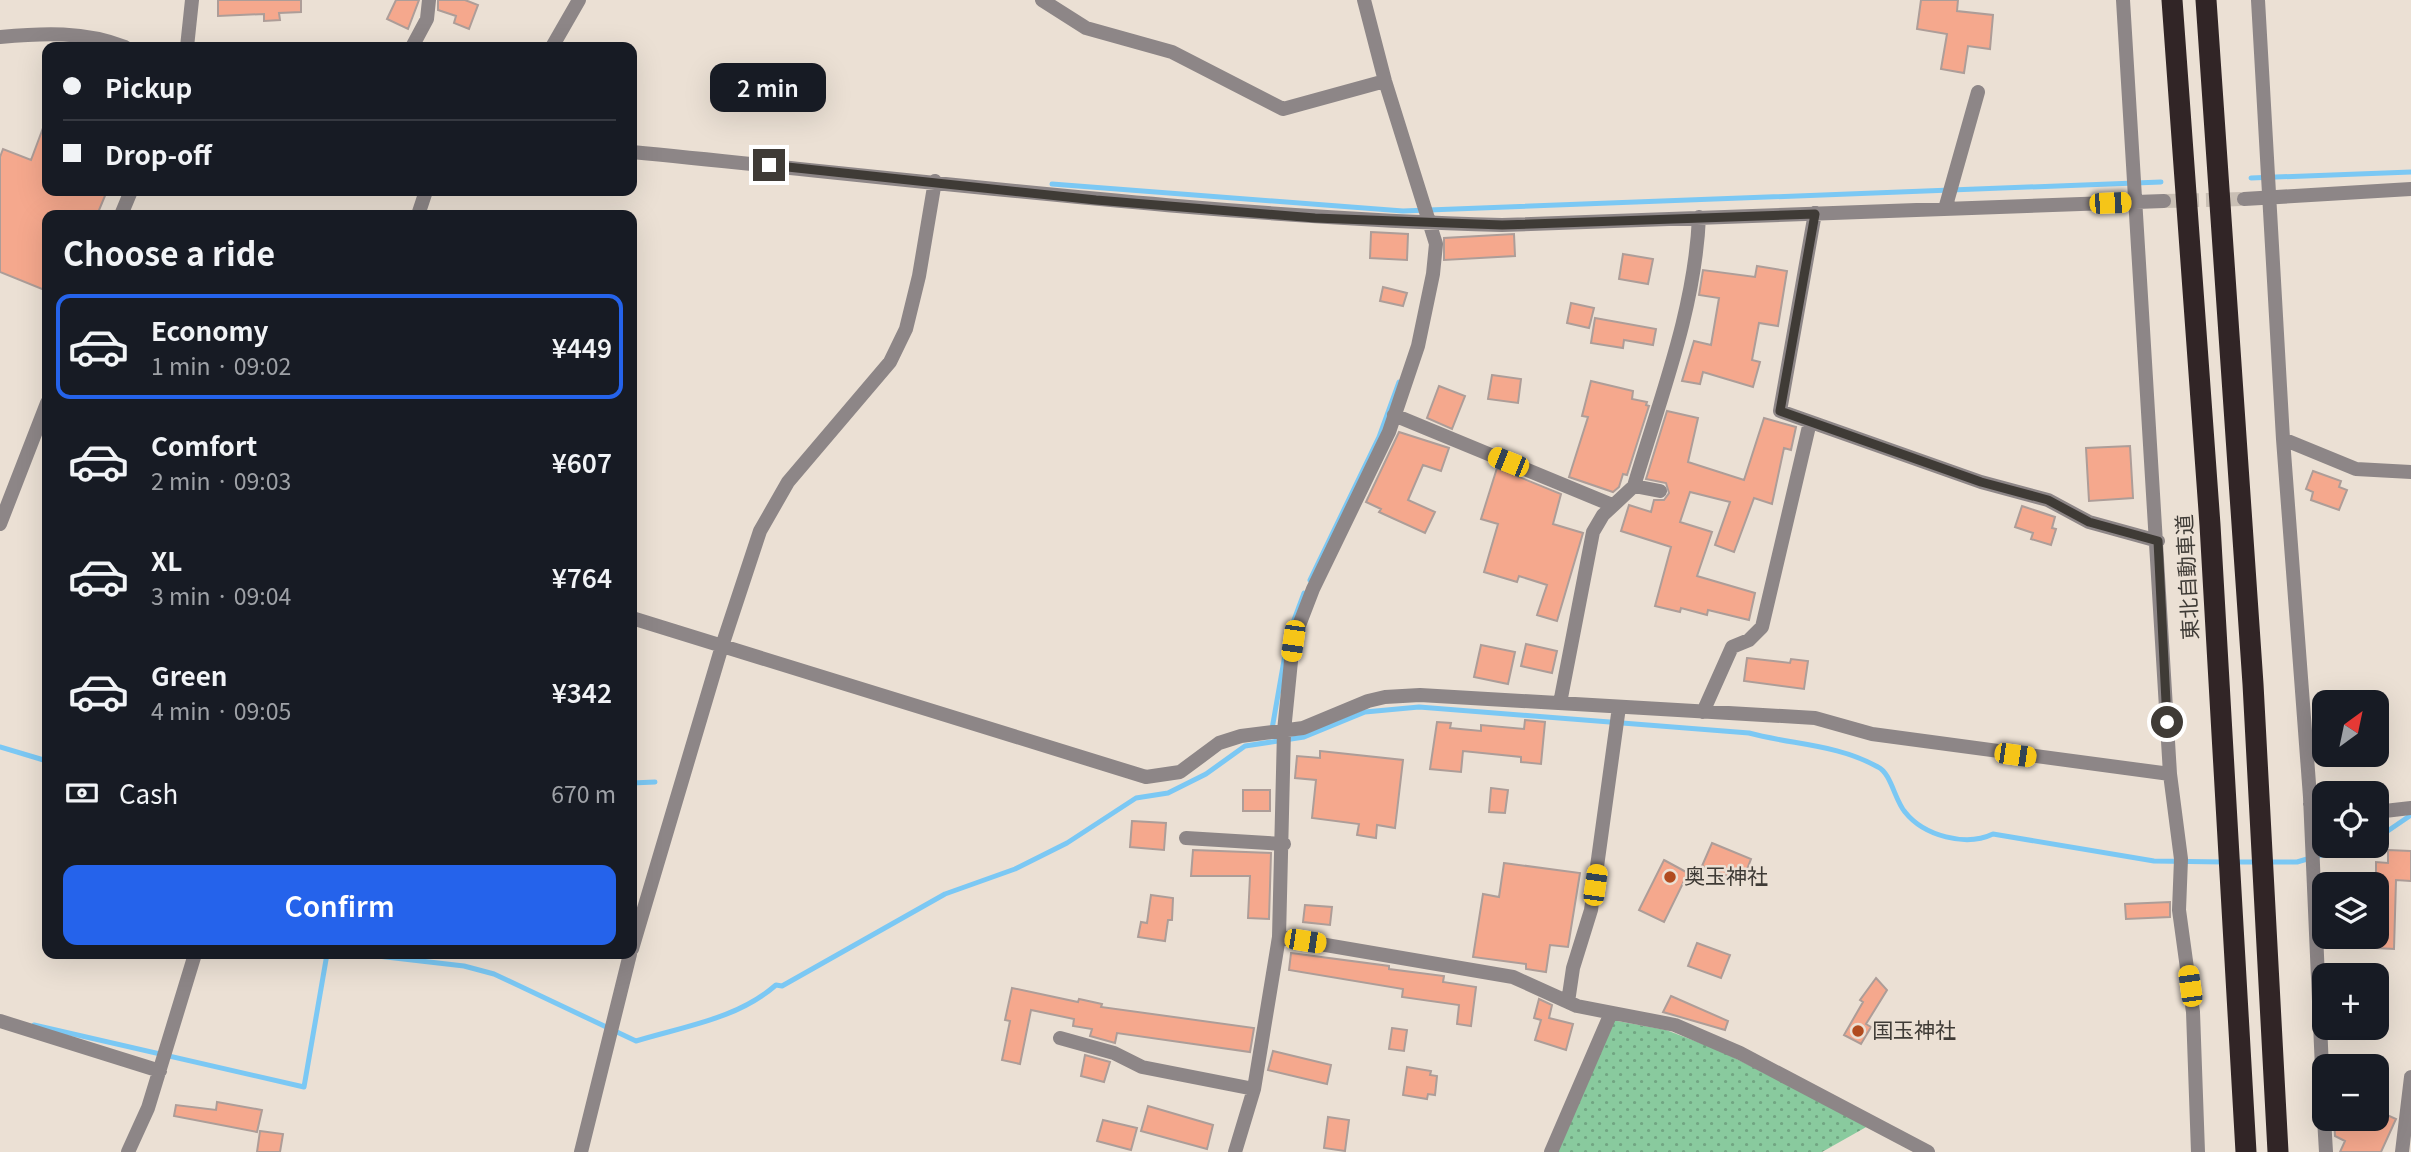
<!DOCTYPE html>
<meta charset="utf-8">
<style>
:root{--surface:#171b24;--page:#20242c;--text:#f1f3f6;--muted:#9ea1a6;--line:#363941;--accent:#2563eb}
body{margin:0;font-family:Georgia,"Noto Sans JP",serif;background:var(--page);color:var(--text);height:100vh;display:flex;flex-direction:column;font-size:26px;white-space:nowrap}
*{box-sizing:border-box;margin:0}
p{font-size:23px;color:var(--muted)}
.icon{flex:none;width:38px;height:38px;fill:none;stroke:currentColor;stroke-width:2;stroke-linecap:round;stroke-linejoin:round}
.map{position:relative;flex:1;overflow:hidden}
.drawer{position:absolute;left:42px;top:210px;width:595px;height:749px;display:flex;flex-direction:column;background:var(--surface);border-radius:14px;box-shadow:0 7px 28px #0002}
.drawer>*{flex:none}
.hud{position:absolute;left:42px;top:42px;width:595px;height:154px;border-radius:14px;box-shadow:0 7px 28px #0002;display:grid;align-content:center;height:154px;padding:0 21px;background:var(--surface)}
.needle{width:46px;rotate:33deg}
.fabs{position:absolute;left:2312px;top:690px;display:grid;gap:14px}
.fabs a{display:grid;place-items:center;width:77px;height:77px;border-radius:14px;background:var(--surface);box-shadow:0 7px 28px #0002;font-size:35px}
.end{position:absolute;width:32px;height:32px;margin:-16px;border:9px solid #3f3b36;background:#fff;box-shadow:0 0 0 4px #fff}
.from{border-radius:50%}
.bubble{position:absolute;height:49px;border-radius:14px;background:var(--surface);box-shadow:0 7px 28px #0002;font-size:23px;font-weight:600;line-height:49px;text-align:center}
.car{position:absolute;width:21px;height:42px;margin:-21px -10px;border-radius:9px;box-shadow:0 0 5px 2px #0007;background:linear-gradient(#f5c518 24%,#345 0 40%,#f5c518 0 76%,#345 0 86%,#f5c518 0)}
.hud b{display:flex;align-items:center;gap:24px;height:66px;font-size:26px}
.hud b+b{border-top:2px solid var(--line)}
.hud i{width:18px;height:18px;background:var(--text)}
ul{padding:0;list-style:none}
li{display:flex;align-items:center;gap:21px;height:105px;margin:0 14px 10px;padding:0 7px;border:4px solid transparent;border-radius:14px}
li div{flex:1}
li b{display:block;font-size:26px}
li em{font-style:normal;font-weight:600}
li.on{border-color:var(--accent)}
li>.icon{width:63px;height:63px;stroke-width:1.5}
h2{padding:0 21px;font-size:32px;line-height:84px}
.pay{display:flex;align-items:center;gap:18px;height:77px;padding:0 21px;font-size:26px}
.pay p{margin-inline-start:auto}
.action{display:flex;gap:14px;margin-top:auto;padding:14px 21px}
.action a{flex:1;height:80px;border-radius:14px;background:var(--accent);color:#fff;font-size:28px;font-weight:600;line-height:80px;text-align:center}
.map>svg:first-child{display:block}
</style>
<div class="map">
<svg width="2411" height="1152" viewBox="0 0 2411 1152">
<defs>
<pattern id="grass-dots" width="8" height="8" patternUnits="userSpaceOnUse" patternTransform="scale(1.75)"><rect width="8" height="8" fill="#89ca9e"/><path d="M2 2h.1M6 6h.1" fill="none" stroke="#71a582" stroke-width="1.8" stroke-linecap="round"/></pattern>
</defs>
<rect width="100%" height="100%" fill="#ebe0d4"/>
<path fill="url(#grass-dots)" d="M1612 1020 1666 1030 1719 1050 1868 1126 1822 1152H1557Z"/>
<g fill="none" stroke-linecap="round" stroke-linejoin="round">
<path stroke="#7bc8f4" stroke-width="5" d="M2251 178 2411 172
M1052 184 1403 211 2161 182
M1310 580 1379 437 1399 382
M1288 636 1304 593
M1272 729 1286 649
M0 747 47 761
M632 783 655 782
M2376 839 2411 815
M2233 862H2258
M2268 862H2297L2355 845
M360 954 464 966 494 974 636 1041C685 1026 737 1019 776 985L782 986 945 894 1015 869 1067 843 1136 798 1168 793 1206 774 1245 746 1304 737 1365 712 1419 707 1749 733C1793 745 1837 744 1878 767 1891 773 1895 801 1905 812 1924 836 1966 847 1993 834L2154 861 2223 862
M34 1025 304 1087 327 954"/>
</g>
<path fill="#f5a88d" stroke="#ad9d98" stroke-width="2" d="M218 0H301V12L279 13 280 20 264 21V14L218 16Z
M396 0H419L408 29 387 19Z
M438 0H465L478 5 469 29 454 23 456 16 438 10Z
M1921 0H1958L1957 11 1993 15 1990 49 1968 46 1964 73 1941 69 1947 34 1917 29Z
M46 120 47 191H107L97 215H47V291L0 272V157L3 149 31 160Z
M1371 232 1408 234 1407 260 1370 258Z
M1514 234 1515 256 1444 260V238Z
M1623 254 1653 259 1648 284 1619 279Z
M1757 266 1787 271 1778 326 1759 323 1752 360 1760 362 1753 387 1703 372 1700 384 1682 381 1694 341 1711 345 1719 298 1699 295 1703 270 1755 277Z
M1383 287 1407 293 1403 306 1380 301Z
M1571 303 1594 308 1589 328 1567 323Z
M1595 318 1656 329 1653 345 1624 340 1623 348 1591 343Z
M1492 375 1521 379 1518 403 1488 399Z
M1591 381 1633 391 1632 399 1647 402 1646 405 1649 406 1627 475 1623 474 1619 487 1613 492 1569 477 1588 417 1582 416Z
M1439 386 1465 396 1452 429 1427 418Z
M1667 411 1698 418 1688 462 1744 480 1764 418 1796 427 1791 450 1784 448 1772 504 1754 498 1734 552 1715 545 1730 502 1690 492 1680 522 1712 532 1697 576 1755 593 1749 620 1708 610 1707 615 1681 608 1680 612 1655 606 1671 547 1621 531 1629 505 1651 512 1654 500H1664L1669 493 1666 483 1646 479Z
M1399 432 1449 448 1441 471 1423 465 1408 500 1435 512 1425 533 1379 512 1381 509 1366 502Z
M2130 446 2133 498 2089 501 2086 448Z
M1497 468 1561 494 1553 524 1583 533 1557 621 1537 615 1547 585 1519 576 1517 582 1484 572 1498 524 1481 519Z
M2313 471 2341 481 2339 487 2347 490 2339 510 2311 500 2313 492 2306 489Z
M2022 506 2055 517 2052 528 2056 529 2051 545 2031 539 2033 533 2015 527Z
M1526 644 1557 651 1552 673 1521 666Z
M1481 645 1515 652 1508 684 1474 677Z
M1747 658 1790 663 1791 659 1808 661 1804 689 1744 681Z
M1525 720 1545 722 1541 764 1521 762V757L1463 751 1461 772 1430 769 1437 722 1451 723 1450 728 1481 731V725L1524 729Z
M1320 751 1403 760 1395 828 1377 825 1376 838 1357 835 1359 824 1312 818 1316 780 1295 778 1297 756 1320 758Z
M1491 788 1508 790 1505 813 1489 812Z
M1243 790H1270V811H1243Z
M1132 821 1166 823 1164 850 1130 847Z
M1712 843 1751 859 1742 882 1702 866Z
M1193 850 1271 853 1269 919 1248 918 1250 876H1191Z
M2388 850 2411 851V881L2396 880 2394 949 2376 948V862L2388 863Z
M1664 860 1688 873 1664 922 1639 910Z
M1504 863 1580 873 1568 947 1550 945 1546 972 1526 969V964L1473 957 1483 894 1499 897Z
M1151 895 1173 898 1172 920H1168L1165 941 1138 937 1141 922 1147 923Z
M2170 902V917L2126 919 2125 904Z
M1305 905 1332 907 1330 925 1303 922Z
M1697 943 1730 955 1721 978 1688 966Z
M1291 953 1389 966V969L1444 976 1443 982 1476 987 1471 1026 1457 1024 1459 1005 1402 997 1403 989 1289 970Z
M1876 978 1887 990 1866 1024 1871 1027 1861 1044 1844 1035 1863 1002 1860 1000Z
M1012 988 1078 1002 1079 999 1102 1004 1101 1007 1254 1028 1250 1052 1117 1033 1115 1043 1090 1036 1092 1029 1073 1026 1074 1019 1031 1010 1020 1064 1002 1060 1010 1021 1005 1020Z
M1671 996 1728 1021 1725 1030 1663 1012Z
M1539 999 1552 1005 1549 1018 1573 1024 1566 1050 1535 1040 1541 1020 1534 1018Z
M1392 1028 1407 1030 1404 1051 1389 1049Z
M1273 1051 1331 1065 1327 1084 1268 1070Z
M1085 1055 1110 1062 1104 1082 1081 1076Z
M1407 1067 1431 1071 1430 1075 1437 1076 1435 1095 1428 1094 1427 1099 1403 1095Z
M217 1102 262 1110 257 1132 174 1116 176 1105 216 1110Z
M1148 1106 1213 1125 1207 1149 1141 1131Z
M2376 1110 2396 1119 2381 1152H2340L2345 1141 2335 1136 2334 1118H2376Z
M1328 1117 1349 1120 1345 1151 1324 1148Z
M1103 1120 1137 1128 1131 1150 1097 1141Z
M260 1131 283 1134 280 1152H257Z"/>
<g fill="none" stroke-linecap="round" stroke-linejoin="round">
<path stroke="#c9bfb4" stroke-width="14" stroke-dasharray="14 7" stroke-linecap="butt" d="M2164 201 2244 199"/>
<path stroke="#8d8687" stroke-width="14" d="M1042 0 1086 28 1172 52 1283 109 1385 81
M2123 0 2170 774 2181 859 2179 910 2193 1012 2198 1152
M2258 0 2283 439 2310 797 2324 1114
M0 37C43 33 84 31 125 47
M187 47 192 0
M412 47 427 19 429 0
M552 47 579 0
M632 152C921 180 1210 217 1502 225L2164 201
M2244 199 2411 189
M1945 209 1978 92
M1815 213 1780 411 1981 482 2048 500 2089 522 2158 541
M121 215 131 191
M418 215 426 191
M1394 415 1612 505
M2283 439 2356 469 2411 472
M1634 486C1660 398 1695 310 1699 217
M0 524 47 403
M632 618 1146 777 1180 772 1219 743 1241 736 1303 728 1368 701 1385 697 1420 695 1815 718 1872 734 2170 774
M1560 703 1593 532 1603 515 1634 486 1660 491
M1703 712 1732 647 1749 640 1762 627 1810 422
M2310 804 2324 806
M2376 812 2411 808
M1186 838 1284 844
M1279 937 1513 977 1577 1006 1675 1025 1740 1053 1928 1152
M632 949 722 646 760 531 788 482 890 362 906 329 919 276 935 181
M1568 1002 1573 968 1591 910 1619 707
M0 1021 160 1071
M1060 1038 1114 1053 1142 1067 1254 1089
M2324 1118 2326 1152
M128 1152 148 1108 195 954
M581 1152 630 954
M1235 1152 1254 1089 1279 937 1284 731 1293 641 1313 589 1389 432 1418 346 1433 274 1436 244 1385 81 1364 0
M1551 1152 1611 1013
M2402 1152 2411 1077"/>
<path stroke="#312526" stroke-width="21" d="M2172 0 2210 525 2246 1152
M2206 0 2253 684 2278 1152"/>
</g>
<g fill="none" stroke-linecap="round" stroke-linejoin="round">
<path stroke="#3f3b36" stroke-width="9" d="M769 165 1096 200 1315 218 1502 225 1815 214 1780 411 1981 482 2048 500 2089 522 2158 541 2167 722"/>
</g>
<g fill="#b14b1f" stroke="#ebe0d4" stroke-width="2.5">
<circle cx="1670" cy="877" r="7"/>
<circle cx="1858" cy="1031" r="7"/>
</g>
<g text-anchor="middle" stroke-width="5" stroke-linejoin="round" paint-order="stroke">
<g font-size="21" fill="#3f3b36" stroke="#ebe0d4">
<text transform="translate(2188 577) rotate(-93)" y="7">東北自動車道</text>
</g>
<g font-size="21" fill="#3f3b36" stroke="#ebe0d4" text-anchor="start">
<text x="1684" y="884">奥玉神社</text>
<text x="1872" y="1038">国玉神社</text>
</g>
</g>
</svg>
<div class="fabs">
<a><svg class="needle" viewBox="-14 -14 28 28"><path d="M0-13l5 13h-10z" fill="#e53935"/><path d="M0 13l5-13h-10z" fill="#9ea1a6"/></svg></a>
<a><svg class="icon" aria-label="locate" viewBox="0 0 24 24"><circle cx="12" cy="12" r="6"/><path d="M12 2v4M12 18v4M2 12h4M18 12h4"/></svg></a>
<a><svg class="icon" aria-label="layers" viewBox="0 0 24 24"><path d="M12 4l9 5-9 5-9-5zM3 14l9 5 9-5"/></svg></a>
<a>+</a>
<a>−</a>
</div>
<i class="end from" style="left:2167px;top:722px"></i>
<i class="end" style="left:769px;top:165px"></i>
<div class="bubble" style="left:710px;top:63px;width:116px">2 min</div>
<i class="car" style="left:2110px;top:203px;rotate:88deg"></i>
<i class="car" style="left:1508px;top:462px;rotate:292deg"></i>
<i class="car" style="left:1293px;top:641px;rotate:188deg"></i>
<i class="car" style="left:2015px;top:755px;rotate:98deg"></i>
<i class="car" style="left:1595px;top:885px;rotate:8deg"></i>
<i class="car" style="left:1305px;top:941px;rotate:99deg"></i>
<i class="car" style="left:2190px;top:986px;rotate:352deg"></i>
<div class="hud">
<b><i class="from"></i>Pickup</b>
<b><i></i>Drop-off</b>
</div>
<section class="drawer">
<h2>Choose a ride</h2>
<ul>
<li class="on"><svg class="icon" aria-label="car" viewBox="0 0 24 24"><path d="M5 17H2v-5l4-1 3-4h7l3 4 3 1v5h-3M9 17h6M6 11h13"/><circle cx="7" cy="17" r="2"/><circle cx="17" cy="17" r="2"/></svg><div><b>Economy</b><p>1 min · 09:02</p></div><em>¥449</em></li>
<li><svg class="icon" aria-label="car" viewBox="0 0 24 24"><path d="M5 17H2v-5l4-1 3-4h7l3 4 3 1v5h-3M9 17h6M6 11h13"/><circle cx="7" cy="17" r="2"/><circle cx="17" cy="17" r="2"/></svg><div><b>Comfort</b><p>2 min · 09:03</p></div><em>¥607</em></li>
<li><svg class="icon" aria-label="car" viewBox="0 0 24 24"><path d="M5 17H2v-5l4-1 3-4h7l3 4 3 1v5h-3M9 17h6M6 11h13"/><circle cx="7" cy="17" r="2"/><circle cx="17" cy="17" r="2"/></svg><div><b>XL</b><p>3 min · 09:04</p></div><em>¥764</em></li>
<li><svg class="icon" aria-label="car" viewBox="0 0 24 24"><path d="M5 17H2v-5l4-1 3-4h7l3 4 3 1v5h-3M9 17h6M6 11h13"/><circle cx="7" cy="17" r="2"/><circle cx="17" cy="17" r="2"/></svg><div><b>Green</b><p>4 min · 09:05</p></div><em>¥342</em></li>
</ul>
<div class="pay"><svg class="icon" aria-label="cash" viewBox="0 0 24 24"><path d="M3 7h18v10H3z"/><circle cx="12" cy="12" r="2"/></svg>Cash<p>670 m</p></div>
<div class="action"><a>Confirm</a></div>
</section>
</div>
